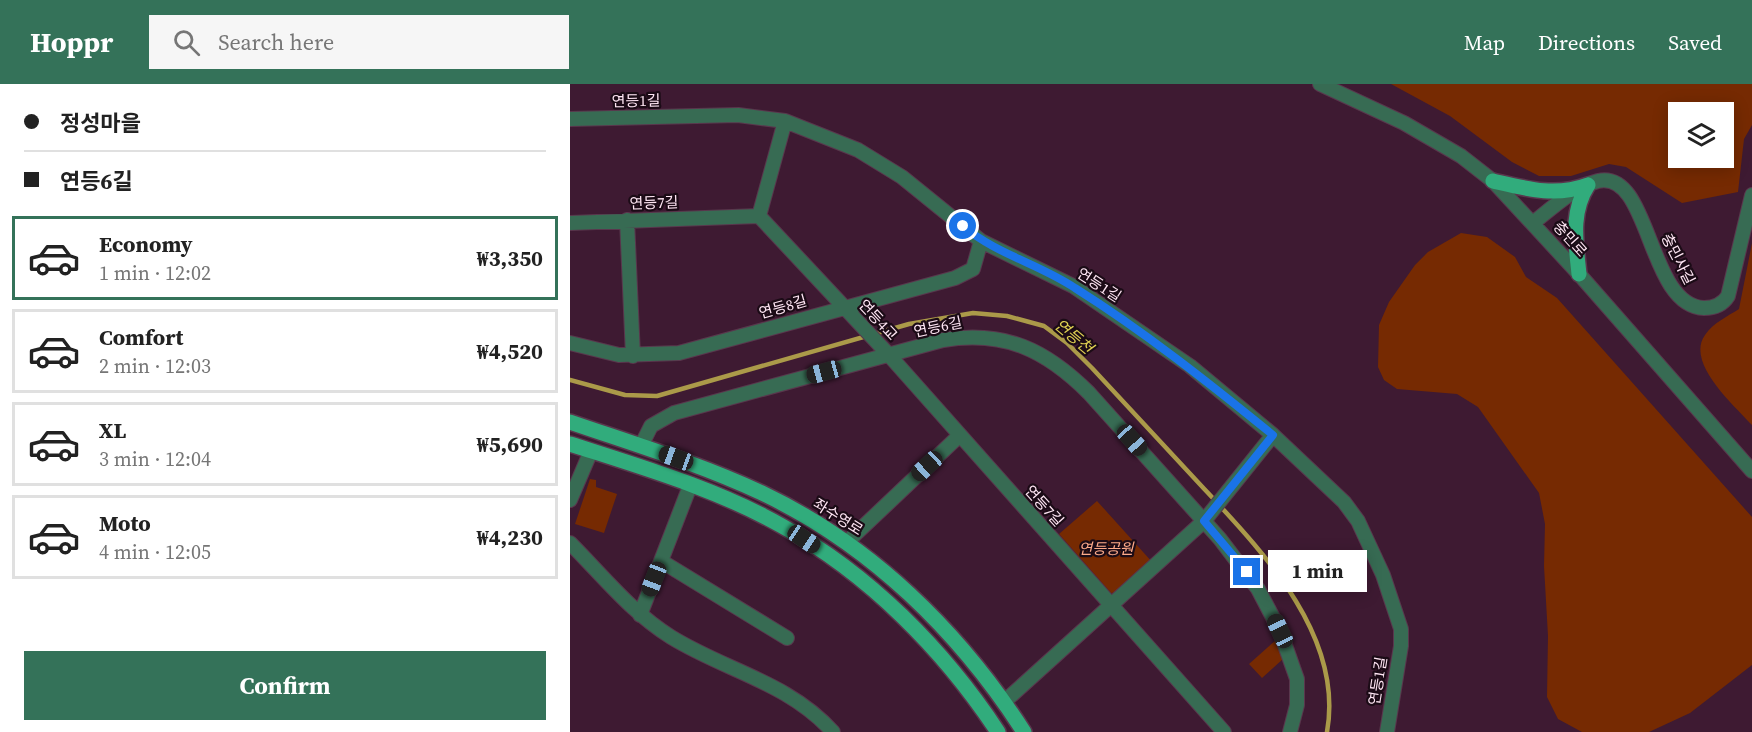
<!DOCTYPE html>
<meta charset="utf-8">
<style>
:root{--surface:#fff;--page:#f6f6f6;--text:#222;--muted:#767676;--line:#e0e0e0;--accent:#347259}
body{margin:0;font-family:"Source Serif 4","Noto Sans KR",serif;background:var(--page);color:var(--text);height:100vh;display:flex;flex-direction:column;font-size:22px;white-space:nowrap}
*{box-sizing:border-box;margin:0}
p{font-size:20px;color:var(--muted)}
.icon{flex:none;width:33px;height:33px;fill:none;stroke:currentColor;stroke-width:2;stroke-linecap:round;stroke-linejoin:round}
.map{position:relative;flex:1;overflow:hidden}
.side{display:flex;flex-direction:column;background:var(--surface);width:570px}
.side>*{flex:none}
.hud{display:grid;align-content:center;height:132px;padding:0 24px;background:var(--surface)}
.tools{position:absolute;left:1098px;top:18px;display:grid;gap:12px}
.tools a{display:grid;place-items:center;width:66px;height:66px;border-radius:0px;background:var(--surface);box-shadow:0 3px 15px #0003;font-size:30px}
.end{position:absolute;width:27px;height:27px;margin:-14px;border:8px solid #1a73e8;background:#fff;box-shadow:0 0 0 3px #fff}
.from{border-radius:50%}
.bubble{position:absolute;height:42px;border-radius:0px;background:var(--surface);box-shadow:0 3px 15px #0003;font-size:20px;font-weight:700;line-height:42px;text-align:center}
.car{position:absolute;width:18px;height:36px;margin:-18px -9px;border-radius:8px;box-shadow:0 0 4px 2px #0007;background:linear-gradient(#222 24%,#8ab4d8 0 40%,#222 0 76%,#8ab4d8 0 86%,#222 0)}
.hud b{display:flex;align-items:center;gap:21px;height:57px;font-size:22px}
.hud b+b{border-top:2px solid var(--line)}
.hud i{width:15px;height:15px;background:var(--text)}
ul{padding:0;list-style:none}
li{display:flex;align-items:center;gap:18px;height:84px;margin:0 12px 9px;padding:0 12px;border:3px solid var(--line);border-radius:0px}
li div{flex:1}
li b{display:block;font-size:22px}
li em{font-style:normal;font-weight:700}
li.selected{border-color:var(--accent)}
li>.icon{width:54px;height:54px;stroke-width:1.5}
.action{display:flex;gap:12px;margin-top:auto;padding:12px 24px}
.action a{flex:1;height:69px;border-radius:0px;background:var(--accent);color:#fff;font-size:24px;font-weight:700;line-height:69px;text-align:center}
header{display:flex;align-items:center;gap:36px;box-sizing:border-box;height:84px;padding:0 30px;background:var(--accent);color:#fff}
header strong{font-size:28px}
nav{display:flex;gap:33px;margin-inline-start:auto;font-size:21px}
.search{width:420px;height:54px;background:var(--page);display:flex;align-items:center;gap:15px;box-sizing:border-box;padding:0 21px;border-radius:0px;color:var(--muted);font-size:22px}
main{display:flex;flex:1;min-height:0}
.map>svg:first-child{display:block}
</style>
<header>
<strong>Hoppr</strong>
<div class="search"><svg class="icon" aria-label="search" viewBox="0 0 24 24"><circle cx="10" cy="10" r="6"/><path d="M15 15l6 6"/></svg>Search here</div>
<nav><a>Map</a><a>Directions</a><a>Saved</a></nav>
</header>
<main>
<section class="side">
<div class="hud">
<b><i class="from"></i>정성마을</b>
<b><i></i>연등6길</b>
</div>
<ul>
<li class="selected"><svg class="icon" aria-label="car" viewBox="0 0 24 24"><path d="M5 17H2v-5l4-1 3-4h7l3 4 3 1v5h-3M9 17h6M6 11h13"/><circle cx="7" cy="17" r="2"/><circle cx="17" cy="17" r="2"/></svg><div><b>Economy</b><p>1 min · 12:02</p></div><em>₩3,350</em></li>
<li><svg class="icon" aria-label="car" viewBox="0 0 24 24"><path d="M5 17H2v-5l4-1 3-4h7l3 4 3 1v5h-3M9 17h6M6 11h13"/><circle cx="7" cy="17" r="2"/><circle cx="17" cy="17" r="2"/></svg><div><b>Comfort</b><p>2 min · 12:03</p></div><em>₩4,520</em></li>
<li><svg class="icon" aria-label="car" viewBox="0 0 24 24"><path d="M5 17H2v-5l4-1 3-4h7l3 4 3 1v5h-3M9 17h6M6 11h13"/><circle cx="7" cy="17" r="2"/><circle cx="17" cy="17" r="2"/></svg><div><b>XL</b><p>3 min · 12:04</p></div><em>₩5,690</em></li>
<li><svg class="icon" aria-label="car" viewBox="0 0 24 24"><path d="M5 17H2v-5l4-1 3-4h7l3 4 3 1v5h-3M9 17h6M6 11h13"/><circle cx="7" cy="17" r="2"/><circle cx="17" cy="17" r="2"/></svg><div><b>Moto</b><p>4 min · 12:05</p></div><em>₩4,230</em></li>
</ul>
<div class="action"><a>Confirm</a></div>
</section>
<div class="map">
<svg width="1182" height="648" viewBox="0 0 1182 648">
<rect width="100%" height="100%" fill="#3e1a32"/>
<path fill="#762a02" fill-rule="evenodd" d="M821 0H1182V41L1174 55 1168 108 1112 119 1056 83 1039 80 1001 92H969L942 78 880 32ZM1108 28H1154V74H1108Z
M891 149 917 153 945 173 956 193 987 214 1182 433V581L1120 629 1079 648H1012L988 635 977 613 978 552 974 482 975 440 969 409 908 323 887 310 827 305 814 296 808 283 809 241 819 218 845 181 858 168Z
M1182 159V341C1165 322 1115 279 1135 251 1143 239 1158 232 1169 225Z
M20 395 26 396V403L47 410 34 449 5 440Z
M527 417 583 479 550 508 541 509 489 450Z
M706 556 713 575 692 594 679 580Z"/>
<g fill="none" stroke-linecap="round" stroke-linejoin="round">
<path stroke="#ab9a49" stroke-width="4.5" d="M0 296 55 311 87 312 339 240 403 229 437 232 474 242 497 259 522 284C556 321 591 358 625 395 686 461 775 548 757 648"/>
<g stroke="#59374d" stroke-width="16">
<path id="minor" d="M750 0 834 39 891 72 923 97 1009 190 1182 387
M0 35 168 31 215 37 288 66 332 93 411 157 503 202 620 282 703 351 774 418 788 437 813 491 831 545V562L817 648
M189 132 215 37
M57 136 63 272
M0 139 189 132 319 271 654 648
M963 139C982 124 1004 103 1028 97 1081 85 1077 222 1134 224 1144 224 1153 220 1158 212L1182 111
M0 259 49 271 109 269 385 194 403 185 411 157
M71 362 81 342 104 329 373 256C435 246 476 266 519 309L650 455 688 505 710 547 727 595V621L720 648
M0 416 21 367
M277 458 390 351
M0 459C33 492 61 528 101 553 156 587 218 598 263 648
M91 477 217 554
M70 531 120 402
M434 618 634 437 703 351"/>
</g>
<g stroke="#59374d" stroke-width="18">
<path id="major" d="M923 97C957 105 985 113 1018 101
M1009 190C1006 159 1000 129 1018 101
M0 338C64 360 130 380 192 409 301 461 389 547 454 648
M0 360C71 383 147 405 212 442 299 490 374 566 428 648"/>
</g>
<use href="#minor" stroke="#376b53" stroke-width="14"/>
<use href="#major" stroke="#31ac7c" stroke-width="15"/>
</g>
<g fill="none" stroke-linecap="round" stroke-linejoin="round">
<path stroke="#1a73e8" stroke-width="8" d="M393 142C426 170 469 180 505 204 575 248 639 299 703 351L634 437 677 488"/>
</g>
<g text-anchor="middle" stroke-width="4.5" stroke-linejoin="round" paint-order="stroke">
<g font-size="15" fill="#ffe6f4" stroke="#1b0b16">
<text transform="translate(66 17) rotate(-1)" y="5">연등1길</text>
<text transform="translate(84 119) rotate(-2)" y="5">연등7길</text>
<text transform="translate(1000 155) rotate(48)" y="5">충민로</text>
<text transform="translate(1108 175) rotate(63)" y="5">충민사길</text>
<text transform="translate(529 201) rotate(33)" y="5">연등1길</text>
<text transform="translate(213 223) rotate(-16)" y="5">연등8길</text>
<text transform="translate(308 236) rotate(47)" y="5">연등4교</text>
<text transform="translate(368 243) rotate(-12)" y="5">연등6길</text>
<text transform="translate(474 422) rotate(48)" y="5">연등7길</text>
<text transform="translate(268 433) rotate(32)" y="5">좌수영로</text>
<text transform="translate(808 597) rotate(-81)" y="5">연등1길</text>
</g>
<g font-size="15" font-style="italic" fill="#feab8a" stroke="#1b0b16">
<text x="536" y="470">연등공원</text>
</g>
<g font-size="16" font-style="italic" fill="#decf51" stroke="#1b0b16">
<text transform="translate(504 252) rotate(40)" y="6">연등천</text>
</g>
</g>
</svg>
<div class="tools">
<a><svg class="icon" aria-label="layers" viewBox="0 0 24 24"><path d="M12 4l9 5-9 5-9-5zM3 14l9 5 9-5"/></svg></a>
</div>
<i class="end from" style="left:393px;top:142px"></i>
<i class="end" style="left:677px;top:488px"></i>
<div class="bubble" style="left:698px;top:466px;width:99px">1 min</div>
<i class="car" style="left:254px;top:288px;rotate:255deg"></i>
<i class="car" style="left:562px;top:356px;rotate:138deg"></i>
<i class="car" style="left:106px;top:374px;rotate:290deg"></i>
<i class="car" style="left:357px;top:382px;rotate:227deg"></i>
<i class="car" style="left:234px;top:455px;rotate:124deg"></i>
<i class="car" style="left:84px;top:495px;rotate:201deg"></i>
<i class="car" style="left:710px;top:547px;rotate:335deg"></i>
</div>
</main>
